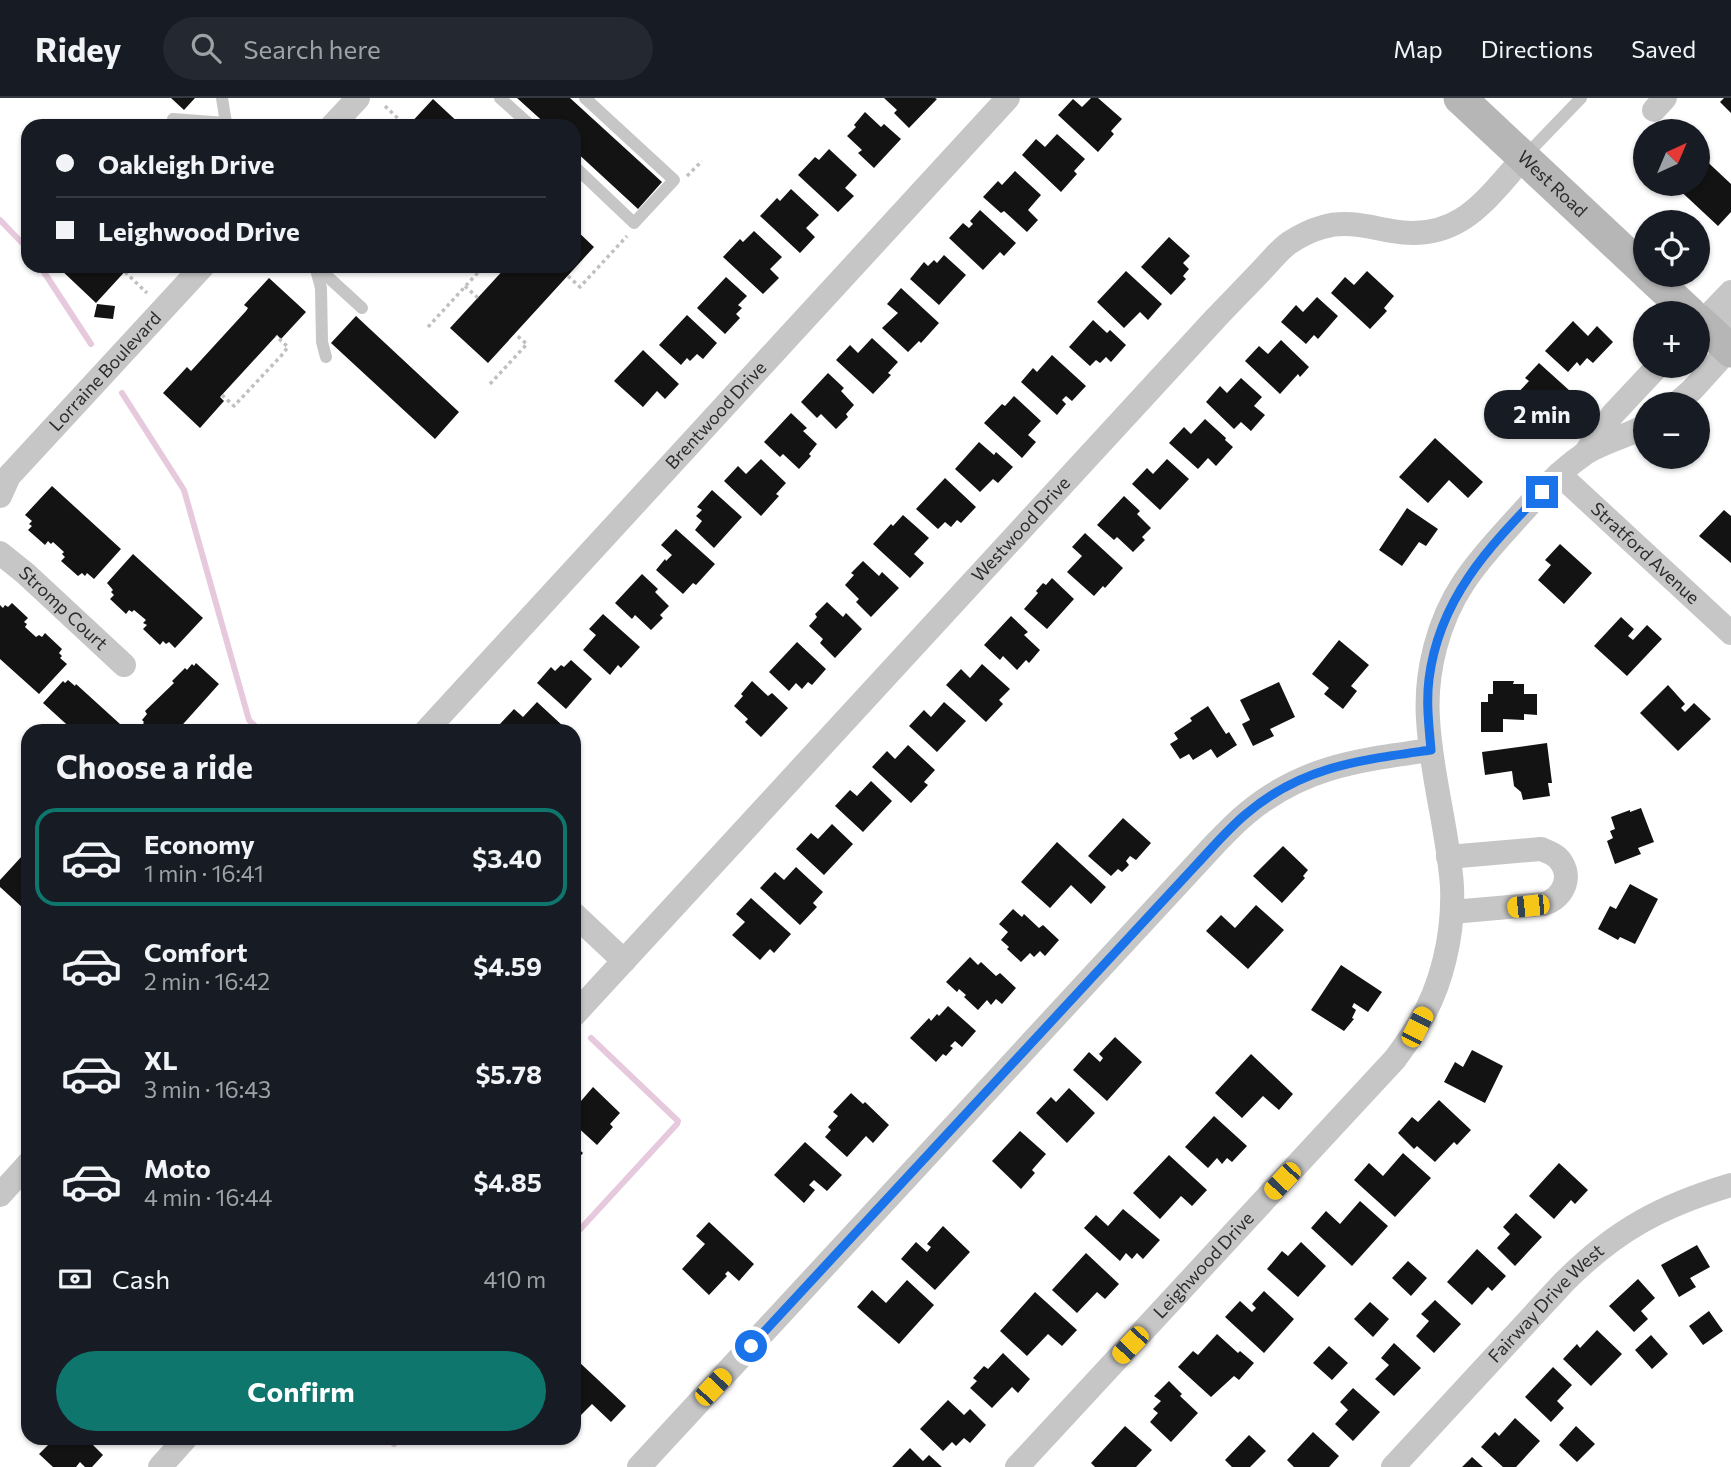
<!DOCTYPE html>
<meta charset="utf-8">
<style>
:root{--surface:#171b24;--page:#242831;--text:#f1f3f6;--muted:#9ea1a6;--line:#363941;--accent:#0f766e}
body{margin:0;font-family:Commissioner,sans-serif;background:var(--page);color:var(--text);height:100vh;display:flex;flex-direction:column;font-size:26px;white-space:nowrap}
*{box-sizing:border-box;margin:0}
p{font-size:23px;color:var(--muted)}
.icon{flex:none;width:38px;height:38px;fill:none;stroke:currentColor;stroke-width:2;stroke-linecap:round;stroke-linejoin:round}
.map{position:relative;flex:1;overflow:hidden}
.side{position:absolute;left:21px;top:626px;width:560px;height:721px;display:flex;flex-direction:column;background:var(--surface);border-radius:21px;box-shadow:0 2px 5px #0004}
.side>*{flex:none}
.hud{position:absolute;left:21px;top:21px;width:560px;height:154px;border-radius:21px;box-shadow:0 2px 5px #0004;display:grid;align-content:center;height:154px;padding:0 35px;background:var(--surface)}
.needle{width:46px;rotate:44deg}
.buttons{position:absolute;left:1633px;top:21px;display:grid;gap:14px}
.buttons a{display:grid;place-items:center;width:77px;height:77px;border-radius:50%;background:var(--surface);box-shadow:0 2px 5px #0004;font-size:35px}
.end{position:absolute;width:32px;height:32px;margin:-16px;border:9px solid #1a73e8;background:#fff;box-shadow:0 0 0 4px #fff}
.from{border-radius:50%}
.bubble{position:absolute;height:49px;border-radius:24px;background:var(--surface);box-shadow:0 2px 5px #0004;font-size:23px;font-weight:700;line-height:49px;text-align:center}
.car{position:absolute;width:21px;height:42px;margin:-21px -10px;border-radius:9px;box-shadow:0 0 5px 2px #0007;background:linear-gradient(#f5c518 24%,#345 0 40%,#f5c518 0 76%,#345 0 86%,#f5c518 0)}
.hud b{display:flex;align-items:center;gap:24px;height:66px;font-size:26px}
.hud b+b{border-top:2px solid var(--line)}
.hud i{width:18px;height:18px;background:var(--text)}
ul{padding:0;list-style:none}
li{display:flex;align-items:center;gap:21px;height:98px;margin:0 14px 10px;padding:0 21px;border:4px solid transparent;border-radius:21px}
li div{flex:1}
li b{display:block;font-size:26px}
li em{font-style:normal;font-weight:700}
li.on{border-color:var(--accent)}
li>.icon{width:63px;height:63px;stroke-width:1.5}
h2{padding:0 35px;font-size:32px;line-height:84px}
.pay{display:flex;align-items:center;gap:18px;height:77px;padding:0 35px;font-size:26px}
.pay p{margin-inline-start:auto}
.action{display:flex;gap:14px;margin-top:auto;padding:14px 35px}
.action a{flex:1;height:80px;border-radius:42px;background:var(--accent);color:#fff;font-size:28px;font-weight:700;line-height:80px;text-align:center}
header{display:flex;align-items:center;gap:42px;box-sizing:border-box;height:98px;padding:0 35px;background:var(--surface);border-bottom:2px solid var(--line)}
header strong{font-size:33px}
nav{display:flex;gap:38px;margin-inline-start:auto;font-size:24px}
.search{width:490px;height:63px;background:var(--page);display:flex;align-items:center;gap:18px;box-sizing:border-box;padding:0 24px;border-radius:38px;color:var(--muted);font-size:26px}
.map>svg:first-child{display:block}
</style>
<header>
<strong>Ridey</strong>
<div class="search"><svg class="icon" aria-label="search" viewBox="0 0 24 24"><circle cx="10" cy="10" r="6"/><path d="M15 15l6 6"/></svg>Search here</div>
<nav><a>Map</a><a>Directions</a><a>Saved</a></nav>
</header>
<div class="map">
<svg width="1731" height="1369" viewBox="0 0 1731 1369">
<rect width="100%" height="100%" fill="#fff"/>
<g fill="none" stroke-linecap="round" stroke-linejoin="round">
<path stroke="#e6c9dc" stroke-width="6" d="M0 122 28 151
M40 168 91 246
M122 295 184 392 249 622 261 634
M574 1138 677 1026 678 1023 591 940
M394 1346 398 1340"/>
</g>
<path fill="#131313" d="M171 0H195L184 12Z
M517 0H570L662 84 638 111 574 52V28H548Z
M884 0H935L937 1 909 30 894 15 897 12Z
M1091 0H1098L1122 21 1111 33 1114 36 1098 54 1058 17 1073 1 1082 9Z
M1724 0H1731V15L1720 4Z
M433 1 462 28H408Z
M865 14 881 29 884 26 901 41 874 70 858 55 862 52 847 38 856 29 854 27Z
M1057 36 1085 61 1074 73 1077 76 1061 94 1022 57 1036 41 1045 49Z
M829 51 857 77 845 90 854 98 838 114 798 77 815 59 819 62Z
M1698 55 1731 86V114L1718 128 1673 86H1698Z
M1015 73 1041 97 1028 112 1038 122 1027 134 1004 113 1001 115 983 99 998 83 1002 87Z
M791 91 819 117 806 130 815 139 800 155 760 118 777 100 780 103Z
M980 112 1016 145 1004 158 1000 154 983 172 949 140 963 125 969 130 973 126 970 123Z
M574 130 594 149 488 265 450 230 507 168H574Z
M754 133 782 159 770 171 779 180 763 196 723 159 740 141 743 144Z
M1169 139 1190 158 1183 165 1189 171 1183 178 1186 181 1171 197 1141 169Z
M944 157 966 177 939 207 910 181 924 164 928 168 934 162 937 165Z
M60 168H130L96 205 59 170Z
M1126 173 1162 206 1148 222 1140 214 1124 230 1097 204Z
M1367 173 1394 198 1384 210 1387 213 1370 231 1331 195 1345 179 1354 187Z
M726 179 747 198 738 207 742 210 736 216 740 220 725 236 697 210Z
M269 180 306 214 281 241 277 237 220 299 224 303 200 330 163 295 187 269 191 273 246 213 248 210 244 207Z
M901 190 939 225 921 245 919 243 908 254 882 230 898 215 887 206Z
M1317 199 1338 218 1318 241 1314 237 1306 246 1281 224 1296 207 1303 214Z
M97 206 115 208 113 221 94 219Z
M687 217 717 245 703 261 697 256 690 263 687 260 681 267 659 247Z
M356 218 459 314 435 341 331 245Z
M1093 222 1107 235 1110 232 1126 247 1111 264 1106 259 1100 265 1096 262 1090 268 1069 249Z
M1573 223 1588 238 1597 228 1613 244 1593 265 1587 260 1580 268 1577 264 1568 274 1545 253Z
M872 240 898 264 888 275 891 277 873 296 836 262 850 247 858 255Z
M1281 242 1309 269 1300 279 1298 276 1280 296 1245 263 1259 248 1268 256Z
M643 252 679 286 665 301 657 293 643 309 614 283Z
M1052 257 1086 288 1072 303 1066 298 1062 302 1066 306 1057 317 1021 284 1033 270 1037 274Z
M1539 265 1570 293 1555 309 1551 305 1537 320 1514 299 1529 283 1525 280Z
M828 275 844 290 841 293 854 307 846 316 848 319 836 331 821 316 817 320 801 304Z
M1241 280 1262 299 1254 308 1265 317 1251 333 1241 324 1234 331 1206 304 1220 288 1227 295Z
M1014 298 1041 323 1028 337 1036 344 1022 360 984 325 1002 306 1005 308Z
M791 315 807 330 803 333 817 346 809 356 811 358 799 371 783 356 780 359 764 344Z
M1205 321 1226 340 1225 342 1233 349 1216 368 1208 360 1198 371 1169 345 1184 329 1191 336Z
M1435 340 1483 384 1468 400 1449 382 1428 405 1399 379Z
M979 344 994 357 996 354 1013 369 998 385 993 381 980 394 955 371Z
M761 361 786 385 776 396 779 398 761 418 724 383 738 368 746 376Z
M1167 361 1189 381 1160 412 1132 386 1147 370 1153 376Z
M945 380 976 409 961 425 957 422 951 429 945 424 938 431 916 411Z
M52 388 121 451 94 481 87 475 85 478 82 475 78 478 61 463 65 459 62 456 64 454 53 444 51 446 48 443 45 447 28 432 32 428 29 426 32 423 25 417Z
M712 392 742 419 714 450 695 432 702 423 696 418 702 412 697 409Z
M1124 398 1140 413 1137 416 1151 430 1142 439 1145 442 1133 454 1117 439 1114 442 1097 427Z
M1407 410 1438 431 1426 448 1419 444 1402 468 1379 452Z
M1724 412 1731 418V465L1699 438Z
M903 417 929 440 914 456 924 465 910 480 873 446 891 426 893 428Z
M676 431 715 466 696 487 693 485 683 496 656 472 665 461 666 463 672 457 661 447Z
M1085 435 1123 470 1105 490 1103 488 1094 498 1067 474 1082 458 1072 449Z
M1560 446 1592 475 1564 506 1538 482 1551 467 1545 462Z
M133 456 203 520 175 550 169 544 166 546 163 543 160 547 143 531 147 527 143 525 146 522 134 512 132 514 129 512 126 516 110 501 114 497 111 494 113 492 107 485Z
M863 463 879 478 882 474 899 490 871 519 856 504 859 501 845 487 854 477 851 475Z
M642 476 658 491 655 494 669 508 660 517 663 520 651 532 635 517 632 521 615 505Z
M1052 480 1074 501 1047 531 1024 511 1038 495 1036 493 1043 485 1046 487Z
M827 504 843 519 846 515 862 531 835 560 820 545 823 541 809 528 817 519 815 516Z
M12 505 28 520 24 524 27 526 25 529 36 539 39 537 42 539 45 535 62 551 59 555 62 558 60 560 67 566 39 596 0 561V507L3 510 5 507 8 509Z
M603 516 640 549 621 570 618 567 610 577 583 552 596 537 589 531Z
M1011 518 1028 534 1024 537 1040 552 1029 565 1026 562 1017 572 1003 558 1000 562 984 547Z
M1621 519 1634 531 1628 538 1633 542 1647 527 1662 541 1627 578 1594 548Z
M1339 542 1369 567 1351 588 1357 593 1343 611 1324 596 1329 590 1312 576Z
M797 544 826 571 812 587 808 584 802 591 796 585 789 593 769 574Z
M571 562 592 581 566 611 537 585 551 569 555 573 561 567 564 569Z
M196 565 219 586 176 634H152L143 625 144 624 142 622 147 616 145 613 174 585 172 583 185 570 187 572 192 566 194 568Z
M982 566 1010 591 999 602 1003 606 986 624 946 587 961 571 970 580Z
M68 582 75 588 76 586 120 626 118 628 124 634H75L43 605 63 583 65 585Z
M752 583 768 598 772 595 788 610 761 639 745 624 748 621 734 608 743 598 741 596Z
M1493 583H1514L1513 586H1524V596H1537V617L1524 616V622L1503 621V634H1481V604H1488V596H1493Z
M1279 584 1295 619 1270 631 1274 638 1253 648 1242 626 1250 622 1240 602Z
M1668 587 1685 606 1681 610 1685 614 1694 605 1711 621 1678 653 1640 615Z
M537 604 563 628 558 634H508L500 626 514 611 523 619Z
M944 604 966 623 937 654 909 628 924 612 931 619Z
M1208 608 1226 636 1229 634 1237 647 1217 660 1211 651 1193 662 1189 656 1180 661 1170 646 1178 641 1174 635 1192 623 1190 620Z
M1547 645 1552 685H1548L1550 698 1523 702 1521 694 1514 688 1512 673 1485 677 1482 654Z
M908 647 935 672 924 684 928 687 911 705 872 669 887 653 895 661Z
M871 683 892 703 863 734 835 708 850 692 857 698Z
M1641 710 1654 744 1638 750 1641 756 1615 766 1607 743 1613 740 1610 733 1615 731 1611 719 1630 712V714Z
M1123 720 1151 745 1136 762 1130 758 1126 763 1129 767 1122 774 1118 771 1111 778 1088 758Z
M832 726 853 746 824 777 796 751 811 735 818 741Z
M28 735V804L23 810 0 789V782L23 757 21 755 27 749 24 746 27 743 24 739Z
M1057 744 1106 789 1091 806 1071 787 1050 810 1021 784Z
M1283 748 1308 772 1303 778 1305 780 1282 805 1253 778Z
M796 769 823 794 813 805 817 809 800 827 760 790 775 774 784 782Z
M1630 786 1658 801 1635 846 1620 839 1618 842 1598 831 1610 808 1616 811Z
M751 800 791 836 774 855 770 851 760 862 732 837 745 824 736 816Z
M1256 807 1284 832 1248 871 1206 833 1221 817 1235 830Z
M1013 811 1022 819 1024 816 1039 830 1043 827 1059 842 1045 858 1040 853 1034 859 1030 855 1021 864 1007 851 1009 849 1001 842 1008 834 999 826Z
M970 859 978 867 981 864 996 878 1000 875 1016 890 1002 906 996 901 991 907 987 902 978 912 964 899 966 897 959 891 957 894 946 884Z
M1341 867 1382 894 1368 914 1354 905 1352 909 1356 912 1352 920 1354 921 1344 933 1311 912Z
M948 908 976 933 962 949 955 943 950 948 953 950 946 958 943 956 936 964 910 940 929 920 931 923 937 916 939 918Z
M1115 939 1142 964 1107 1003 1073 972 1089 954 1100 964 1103 960 1099 956Z
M1472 952 1503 968 1485 1005 1444 984 1455 964 1463 969Z
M1251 956 1293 996 1279 1012 1263 998 1242 1020 1215 995Z
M593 989 620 1015 610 1026 613 1029 597 1047 574 1026V997L581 1003Z
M1069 990 1095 1015 1067 1045 1036 1015 1051 999 1056 1004Z
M851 995 863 1006 865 1004 889 1027 873 1045 866 1038 847 1059 825 1039 831 1032 828 1029 838 1018 833 1014Z
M1439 1002 1471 1032 1457 1047 1454 1044 1435 1064 1417 1048 1414 1051 1398 1035 1412 1019 1418 1024Z
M1214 1018 1247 1048 1232 1064 1227 1060 1222 1066 1217 1060 1208 1070 1185 1049Z
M1020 1033 1046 1056 1032 1072 1035 1075 1021 1091 992 1063Z
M805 1044 842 1077 827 1093 814 1082 809 1087 815 1092 804 1105 774 1077Z
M574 1047 583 1055 574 1065Z
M1403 1055 1431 1080 1395 1119 1354 1082 1369 1065 1383 1078Z
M1169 1057 1207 1092 1192 1108 1181 1098 1160 1121 1133 1095Z
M1559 1065 1588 1092 1575 1106 1571 1102 1554 1121 1529 1098Z
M1360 1103 1388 1128 1352 1168 1311 1130 1326 1113 1340 1126Z
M1123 1111 1160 1142 1143 1161 1137 1155 1132 1161 1126 1155 1120 1163 1084 1130 1096 1117 1108 1128Z
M1516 1115 1542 1139 1515 1168 1497 1150 1510 1136 1503 1129Z
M709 1124 754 1166 739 1183 728 1173 725 1176 727 1178 709 1197 682 1171 705 1146 696 1138Z
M943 1128 970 1154 935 1192 901 1161 916 1144 927 1154 931 1149 927 1146Z
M1301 1144 1326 1168 1298 1199 1267 1171 1282 1153 1288 1158Z
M1697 1147 1710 1169 1690 1180 1696 1189 1679 1199 1661 1167Z
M1477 1151 1506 1178 1492 1193 1488 1189 1472 1207 1447 1184Z
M1086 1155 1119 1186 1105 1201 1097 1194 1077 1215 1052 1192Z
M1408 1163 1427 1180 1411 1198 1392 1180Z
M1638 1181 1655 1200 1641 1213 1648 1221 1634 1234 1609 1208Z
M907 1182 934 1207 899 1246 857 1209 872 1192 886 1205Z
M1264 1193 1294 1221 1264 1255 1225 1219 1240 1203 1252 1214 1256 1210 1252 1206Z
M1035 1194 1077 1232 1062 1248 1048 1236 1027 1258 1000 1233Z
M1435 1202 1461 1226 1434 1255 1416 1238 1429 1223 1421 1216Z
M1370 1204 1389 1221 1373 1239 1354 1221Z
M1709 1213 1723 1233 1703 1247 1689 1228Z
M1597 1232 1622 1256 1591 1288 1563 1261 1577 1246 1580 1250Z
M1217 1236 1238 1255 1240 1253 1254 1265 1239 1282 1234 1278 1211 1299 1178 1269 1193 1253 1198 1257Z
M1651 1237 1668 1256 1652 1271 1635 1252Z
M1394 1245 1421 1270 1394 1298 1375 1281 1389 1267 1381 1260Z
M1329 1248 1348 1265 1332 1282 1313 1265Z
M1003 1255 1030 1281 1018 1295 1012 1289 992 1310 970 1290 977 1283 973 1280 984 1268 988 1271Z
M579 1264 626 1308 611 1324 592 1306 574 1324V1269Z
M1553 1269 1572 1287 1557 1303 1564 1310 1551 1324 1525 1299Z
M1169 1283 1182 1296 1180 1298 1198 1315 1171 1344 1150 1324 1158 1315 1153 1311 1161 1303 1154 1298Z
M1353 1290 1380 1314 1353 1343 1335 1326 1348 1312 1340 1304Z
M948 1302 964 1317 970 1311 986 1327 970 1345 964 1340 956 1348 952 1344 943 1353 920 1331Z
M1515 1320 1540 1343 1516 1369H1503L1481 1349 1495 1334 1499 1338Z
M1125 1328 1152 1352 1136 1369H1095L1091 1365Z
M1576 1328 1595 1346 1577 1364 1559 1347Z
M1313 1334 1339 1358 1329 1369H1294L1287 1362Z
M1249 1337 1266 1353 1250 1369H1232L1225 1362Z
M49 1340H86L103 1357 92 1369H85L80 1364 76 1369H53L39 1356 50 1345 48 1342Z
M910 1350 923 1363 929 1357 942 1369H892Z
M1472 1359 1483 1369H1462Z"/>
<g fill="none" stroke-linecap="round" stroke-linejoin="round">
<path stroke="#c0c0c0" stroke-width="3.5" stroke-dasharray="3.5 3.5" stroke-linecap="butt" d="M385 8 406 28
M687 78 702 63
M125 174 147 195
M368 174 374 168
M568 178 580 189 627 138
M465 188 478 200
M428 229 484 168
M490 286 527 246 515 236
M222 297 234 308 281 258 288 249 276 238"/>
<path stroke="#c6c6c6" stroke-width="12" d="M222 0 226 25
M500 0 531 28
M173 21 226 25 230 28
M1525 58 1581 0
M574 68 634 125 674 82 585 0
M315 168 321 190 322 244 326 259
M316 168 362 210"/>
<g stroke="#c6c6c6" stroke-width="24">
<path d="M1654 12 1665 0"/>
<path d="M332 28 358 0"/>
<path d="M1701 225 1731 194"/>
<path d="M1716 238 1731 222"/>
<path d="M1676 306 1692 292 1729 251"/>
<path d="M1586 354 1613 316 1658 268"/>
<path id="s1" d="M1559 376 1731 535"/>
<path id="s2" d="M0 398 9 378 203 168"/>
<path id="s3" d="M0 455 25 475 124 567"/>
<path id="s4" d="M425 634 1008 0"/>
<path d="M1448 759 1541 751C1546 753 1552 755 1557 759 1574 776 1565 799 1544 806L1452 814"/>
<path d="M574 816 624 863"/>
<path id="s5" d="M574 917 1214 222C1230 205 1246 189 1262 172 1271 163 1279 152 1289 145 1298 139 1312 132 1323 129 1346 122 1369 129 1392 133 1458 145 1485 103 1524 59"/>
<path d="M0 1097 28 1066"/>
<path d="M160 1369 186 1340"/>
<path d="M639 1369 1215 746C1225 736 1235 725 1246 716 1303 668 1360 662 1431 652"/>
<path id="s6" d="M1017 1369 1395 961C1402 951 1410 941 1416 930 1442 890 1454 836 1452 788 1448 732 1431 677 1428 621 1425 574 1438 523 1464 484 1479 461 1499 440 1518 419 1538 397 1558 374 1583 357 1599 345 1626 339 1645 328"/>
<path id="s7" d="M1393 1369 1564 1184C1616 1132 1661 1108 1731 1087"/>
</g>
<g stroke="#b6b6b6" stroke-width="33">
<path id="s8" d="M1460 0 1645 173"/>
<path d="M1649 177 1690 215"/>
<path d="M1698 222 1731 253"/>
</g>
</g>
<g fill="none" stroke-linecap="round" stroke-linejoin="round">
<path stroke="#1a73e8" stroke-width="9" d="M751 1248 1197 766C1213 749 1228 731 1246 716 1302 668 1361 662 1431 652 1429 628 1426 605 1429 581 1439 501 1488 450 1542 394"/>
</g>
<g text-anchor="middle" stroke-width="7" stroke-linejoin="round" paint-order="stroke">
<g font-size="18" fill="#2c2c2c" stroke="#fff">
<text dy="6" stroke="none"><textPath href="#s8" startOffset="126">West Road</textPath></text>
<text dy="6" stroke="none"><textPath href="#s2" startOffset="164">Lorraine Boulevard</textPath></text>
<text dy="6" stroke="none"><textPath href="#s4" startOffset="430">Brentwood Drive</textPath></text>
<text dy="6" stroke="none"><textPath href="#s5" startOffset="660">Westwood Drive</textPath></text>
<text dy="6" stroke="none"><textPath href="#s1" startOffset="117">Stratford Avenue</textPath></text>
<text dy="6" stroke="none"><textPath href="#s3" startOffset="84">Stromp Court</textPath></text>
<text dy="6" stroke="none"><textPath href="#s6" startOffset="275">Leighwood Drive</textPath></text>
<text dy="6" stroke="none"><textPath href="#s7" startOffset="224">Fairway Drive West</textPath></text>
</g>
</g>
</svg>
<div class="buttons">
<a><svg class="needle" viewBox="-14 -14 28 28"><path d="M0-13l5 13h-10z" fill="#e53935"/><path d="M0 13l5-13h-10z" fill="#9ea1a6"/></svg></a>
<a><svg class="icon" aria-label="locate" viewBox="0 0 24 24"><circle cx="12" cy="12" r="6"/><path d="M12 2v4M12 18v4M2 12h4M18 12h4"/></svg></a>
<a>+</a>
<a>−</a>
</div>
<i class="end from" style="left:751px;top:1248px"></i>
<i class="end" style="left:1542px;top:394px"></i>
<div class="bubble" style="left:1484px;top:292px;width:116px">2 min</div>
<i class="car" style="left:1528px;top:808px;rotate:264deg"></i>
<i class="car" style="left:1417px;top:929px;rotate:27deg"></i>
<i class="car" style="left:1282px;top:1083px;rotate:223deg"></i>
<i class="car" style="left:1130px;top:1247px;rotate:223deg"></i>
<i class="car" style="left:713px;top:1289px;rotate:43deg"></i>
<div class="hud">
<b><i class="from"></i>Oakleigh Drive</b>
<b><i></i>Leighwood Drive</b>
</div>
<section class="side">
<h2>Choose a ride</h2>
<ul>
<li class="on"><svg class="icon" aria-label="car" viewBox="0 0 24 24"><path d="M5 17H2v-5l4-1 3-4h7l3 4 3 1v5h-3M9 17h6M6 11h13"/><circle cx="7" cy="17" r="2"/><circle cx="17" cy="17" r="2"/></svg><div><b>Economy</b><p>1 min · 16:41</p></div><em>$3.40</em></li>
<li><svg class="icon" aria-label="car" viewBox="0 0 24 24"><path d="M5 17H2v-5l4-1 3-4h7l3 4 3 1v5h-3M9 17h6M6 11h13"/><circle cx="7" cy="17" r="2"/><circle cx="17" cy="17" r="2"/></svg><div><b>Comfort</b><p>2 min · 16:42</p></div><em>$4.59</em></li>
<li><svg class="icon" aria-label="car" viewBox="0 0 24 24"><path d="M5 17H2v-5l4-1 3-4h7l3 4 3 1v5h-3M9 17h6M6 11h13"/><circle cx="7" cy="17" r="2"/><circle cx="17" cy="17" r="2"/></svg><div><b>XL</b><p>3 min · 16:43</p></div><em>$5.78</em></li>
<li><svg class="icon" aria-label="car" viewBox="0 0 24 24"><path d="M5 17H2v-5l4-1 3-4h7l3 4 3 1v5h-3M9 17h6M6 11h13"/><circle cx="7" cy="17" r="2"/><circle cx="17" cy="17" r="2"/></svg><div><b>Moto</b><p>4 min · 16:44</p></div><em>$4.85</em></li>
</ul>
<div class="pay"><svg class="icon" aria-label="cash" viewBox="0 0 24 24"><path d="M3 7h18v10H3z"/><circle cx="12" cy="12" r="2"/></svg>Cash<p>410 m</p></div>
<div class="action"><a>Confirm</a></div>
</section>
</div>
